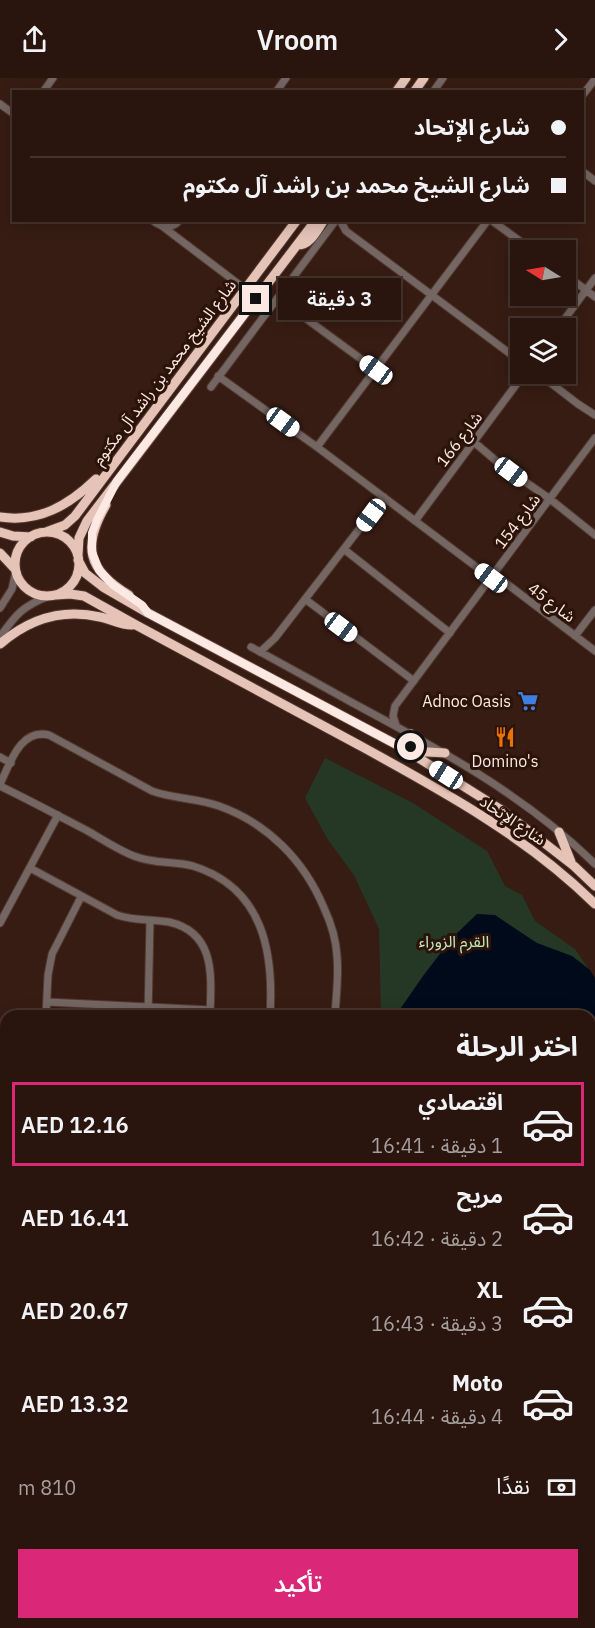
<!DOCTYPE html>
<html lang="ar">
<meta charset="utf-8">
<style>
:root{--surface:#29150e;--page:#311e17;--text:#f1f3f6;--muted:#a59f9e;--line:#45342e;--accent:#db2777}
body{margin:0;font-family:"IBM Plex Sans","Noto Sans Arabic",sans-serif;background:var(--page);color:var(--text);direction:rtl;height:100vh;display:flex;flex-direction:column;font-size:22px;white-space:nowrap}
*{box-sizing:border-box;margin:0}
p{font-size:20px;color:var(--muted)}
.icon{flex:none;width:33px;height:33px;fill:none;stroke:currentColor;stroke-width:2;stroke-linecap:round;stroke-linejoin:round}
.map{position:relative;flex:1;overflow:hidden;direction:ltr}
.drawer{position:absolute;left:0px;top:932px;width:596px;height:620px;display:flex;flex-direction:column;background:var(--surface);border-radius:18px 18px 0 0;box-shadow:0 3px 15px #0003,0 0 0 2px var(--line);direction:rtl}
.drawer>*{flex:none}
.hud{position:absolute;left:12px;top:12px;width:572px;height:132px;border-radius:0px;box-shadow:0 3px 15px #0003,0 0 0 2px var(--line);direction:rtl;display:grid;align-content:center;height:132px;padding:0 18px;background:var(--surface)}
.needle{width:39px;rotate:281deg}
.controls{position:absolute;left:510px;top:162px;display:grid;gap:12px}
.controls a{display:grid;place-items:center;width:66px;height:66px;border-radius:0px;background:var(--surface);box-shadow:0 3px 15px #0003,0 0 0 2px var(--line);font-size:30px}
.end{position:absolute;width:27px;height:27px;margin:-14px;border:8px solid #fce9e3;background:#111;box-shadow:0 0 0 3px #111}
.from{border-radius:50%}
.bubble{position:absolute;height:42px;border-radius:0px;background:var(--surface);box-shadow:0 3px 15px #0003,0 0 0 2px var(--line);font-size:20px;font-weight:600;line-height:42px;text-align:center;direction:rtl}
.car{position:absolute;width:18px;height:36px;margin:-18px -9px;border-radius:8px;box-shadow:0 0 4px 2px #0007;background:linear-gradient(#fff 24%,#345 0 40%,#fff 0 76%,#345 0 86%,#fff 0)}
.hud b{display:flex;align-items:center;gap:21px;height:57px;font-size:22px}
.hud b+b{border-top:2px solid var(--line)}
.hud i{width:15px;height:15px;background:var(--text)}
ul{padding:0;list-style:none}
li{display:flex;align-items:center;gap:18px;height:84px;margin:0 12px 9px;padding:0 6px;border:3px solid transparent;border-radius:0px}
li div{flex:1}
li b{display:block;font-size:22px}
li em{font-style:normal;font-weight:600}
li.selected{border-color:var(--accent)}
li>.icon{width:54px;height:54px;stroke-width:1.5}
h2{padding:0 18px;font-size:27px;line-height:72px}
.pay{display:flex;align-items:center;gap:15px;height:66px;padding:0 18px;font-size:22px}
.pay p{margin-inline-start:auto}
.primary-button{display:flex;gap:12px;margin-top:auto;padding:12px 18px}
.primary-button a{flex:1;height:69px;border-radius:0px;background:var(--accent);color:#fff;font-size:24px;font-weight:600;line-height:69px;text-align:center}
header{display:flex;justify-content:space-between;align-items:center;height:78px;padding:0 18px;background:var(--surface);font-size:27px;font-weight:600}
.map>svg:first-child{display:block}
</style>
<header><svg class="icon" aria-label="forward" viewBox="0 0 24 24"><path d="M9 5l7 7-7 7"/></svg>Vroom<svg class="icon" aria-label="share" viewBox="0 0 24 24"><path d="M12 15V3M7 8l5-5 5 5M5 13v7h14v-7"/></svg></header>
<div class="map">
<svg width="595" height="1550" viewBox="0 0 595 1550">
<rect width="100%" height="100%" fill="#371c13"/>
<path fill="#253725" d="M325 680 413 725 487 773 505 808 522 817 535 843 575 871 595 900V1550H0V1260L6 1258V1545H590V938L381 937 379 851 354 797 328 762 305 720Z"/>
<path fill="#010a1b" d="M477 836 495 837 537 865 572 878 590 892 595 900V1550H311L322 1545H590V938L396 937 423 898 452 860Z"/>
<g fill="none" stroke-linecap="round" stroke-linejoin="round">
<g stroke="#533930" stroke-width="9">
<path id="minor" d="M43 14 53 0
M276 14 286 0
M433 14 443 0
M582 18 595 1
M0 26 14 36
M582 93 595 103
M152 142C162 150 171 152 180 142
M340 142 346 153 520 283
M491 142 532 172
M162 148 245 211
M566 197 595 219
M278 220 376 292
M558 250 595 200
M539 296 578 326 595 337
M218 298 317 369 491 500
M211 309 336 142
M474 364 501 387 550 421 595 457
M317 369 488 142
M415 443 524 296
M345 472 450 555
M494 496 595 573
M305 521 414 603
M0 530 12 511 16 493
M575 558 595 532
M0 559C16 536 23 528 49 518
M251 569C285 587 318 606 351 624 437 670 525 717 595 786
M260 574 275 560 384 419
M396 647 393 638 395 628 595 360
M0 679 11 685
M0 706C10 686 20 650 49 657L152 713C174 721 197 720 219 728 267 745 304 782 324 830 331 845 336 861 337 878 339 898 336 918 335 938
M0 708C29 722 57 737 86 752 102 761 118 772 134 778 153 786 174 783 193 788 263 810 274 873 270 938
M30 790 117 837C134 843 151 841 169 844 217 855 211 900 210 938
M0 845 58 737
M47 924 210 932
M46 938 48 897 52 876 81 819
M148 938 150 843
M0 979H6
M0 1047H6
M0 1124H6"/>
</g>
<g stroke="#533930" stroke-width="11">
<path id="highway" d="M396 14 406 0
M414 14 424 0
M297 167C310 168 317 152 324 142
M106 427C82 468 87 492 129 517
M0 439C39 445 69 427 96 401
M0 454 13 458 31 459
M46 454 65 447 75 438 297 142
M15 486a32 32 0 1 1 64 0a32 32 0 1 1-64 0Z
M0 475 15 491
M78 477 79 460 87 443 316 142
M78 482 85 495 103 509 148 535 401 669 503 733 574 788 595 808
M56 517 70 516 84 518 136 547C210 587 283 626 357 666 441 712 526 758 595 826
M0 566C29 541 62 530 100 539 111 541 120 547 132 547
M403 669H411L414 666 415 661 411 656
M411 673 445 675
M559 754 571 784"/>
</g>
<use href="#minor" stroke="#746662" stroke-width="7"/>
<use href="#highway" stroke="#e5c3b7" stroke-width="9"/>
</g>
<g fill="none" stroke-linecap="round" stroke-linejoin="round">
<path stroke="#fce9e3" stroke-width="8" d="M256 221 117 403 97 442 92 455V474L99 492 113 507 142 527 148 535 401 669H411"/>
</g>
<defs>
<g id="supermarket-bare" transform="scale(1.62)"><path d="M-6-5.5h2.5l.6 2H6L4.5 2H-2.5L-4.4-4H-6ZM-1.5 3.2a1.3 1.3 0 1 0 .1 0ZM3 3.2a1.3 1.3 0 1 0 .1 0Z" fill="#3f7fe0" stroke="#2c1309" stroke-width="2.5" paint-order="stroke"/></g>
<g id="restaurant-bare" transform="scale(1.62)"><path d="M-5-6h1v4h1v-4h1v4h1v-4h1v5L-1.5 .5V6h-2V.5L-5-1ZM5-6V6H3V1.5H1.5Q1.5-4 5-6Z" fill="#e8710a" stroke="#2c1309" stroke-width="2.5" paint-order="stroke"/></g>
</defs>
<g fill-rule="evenodd">
<use href="#supermarket-bare" x="528" y="623"/>
<use href="#restaurant-bare" x="505" y="659"/>
</g>
<g text-anchor="middle" stroke-width="6" stroke-linejoin="round" paint-order="stroke">
<g font-size="16" fill="#fce9e3" stroke="#2c1309">
<text transform="translate(164 294) rotate(-53)" y="6">شارع الشيخ محمد بن راشد آل مكتوم</text>
<text transform="translate(459 361) rotate(-53)" y="6">شارع 166</text>
<text transform="translate(517 443) rotate(-53)" y="6">شارع 154</text>
<text transform="translate(552 524) rotate(37)" y="6">شارع 45</text>
<text transform="translate(513 742) rotate(34)" y="6">شارع الإتحاد</text>
</g>
<g font-size="16" fill="#fce9e3" stroke="#2c1309" text-anchor="end">
<text x="511" y="629">Adnoc Oasis</text>
<text x="505" y="689" text-anchor="middle">Domino's</text>
</g>
<g font-size="16" fill="#bee8be" stroke="#2c1309">
<text x="454" y="869">القرم الزوراء</text>
</g>
</g>
</svg>
<div class="controls">
<a><svg class="needle" viewBox="-14 -14 28 28"><path d="M0-13l5 13h-10z" fill="#e53935"/><path d="M0 13l5-13h-10z" fill="#a59f9e"/></svg></a>
<a><svg class="icon" aria-label="layers" viewBox="0 0 24 24"><path d="M12 4l9 5-9 5-9-5zM3 14l9 5 9-5"/></svg></a>
</div>
<i class="end from" style="left:411px;top:669px"></i>
<i class="end" style="left:256px;top:221px"></i>
<div class="bubble" style="left:278px;top:200px;width:123px">3 دقيقة</div>
<i class="car" style="left:376px;top:292px;rotate:306deg"></i>
<i class="car" style="left:283px;top:344px;rotate:126deg"></i>
<i class="car" style="left:511px;top:394px;rotate:127deg"></i>
<i class="car" style="left:371px;top:437px;rotate:217deg"></i>
<i class="car" style="left:491px;top:500px;rotate:307deg"></i>
<i class="car" style="left:341px;top:549px;rotate:127deg"></i>
<i class="car" style="left:446px;top:697px;rotate:302deg"></i>
<div class="hud">
<b><i class="from"></i>شارع الإتحاد</b>
<b><i></i>شارع الشيخ محمد بن راشد آل مكتوم</b>
</div>
<section class="drawer">
<h2>اختر الرحلة</h2>
<ul>
<li class="selected"><svg class="icon" aria-label="car" viewBox="0 0 24 24"><path d="M5 17H2v-5l4-1 3-4h7l3 4 3 1v5h-3M9 17h6M6 11h13"/><circle cx="7" cy="17" r="2"/><circle cx="17" cy="17" r="2"/></svg><div><b>اقتصادي</b><p>1 دقيقة · 16:41</p></div><em>AED 12.16</em></li>
<li><svg class="icon" aria-label="car" viewBox="0 0 24 24"><path d="M5 17H2v-5l4-1 3-4h7l3 4 3 1v5h-3M9 17h6M6 11h13"/><circle cx="7" cy="17" r="2"/><circle cx="17" cy="17" r="2"/></svg><div><b>مريح</b><p>2 دقيقة · 16:42</p></div><em>AED 16.41</em></li>
<li><svg class="icon" aria-label="car" viewBox="0 0 24 24"><path d="M5 17H2v-5l4-1 3-4h7l3 4 3 1v5h-3M9 17h6M6 11h13"/><circle cx="7" cy="17" r="2"/><circle cx="17" cy="17" r="2"/></svg><div><b>XL</b><p>3 دقيقة · 16:43</p></div><em>AED 20.67</em></li>
<li><svg class="icon" aria-label="car" viewBox="0 0 24 24"><path d="M5 17H2v-5l4-1 3-4h7l3 4 3 1v5h-3M9 17h6M6 11h13"/><circle cx="7" cy="17" r="2"/><circle cx="17" cy="17" r="2"/></svg><div><b>Moto</b><p>4 دقيقة · 16:44</p></div><em>AED 13.32</em></li>
</ul>
<div class="pay"><svg class="icon" aria-label="cash" viewBox="0 0 24 24"><path d="M3 7h18v10H3z"/><circle cx="12" cy="12" r="2"/></svg>نقدًا<p>810 m</p></div>
<div class="primary-button"><a>تأكيد</a></div>
</section>
</div>
